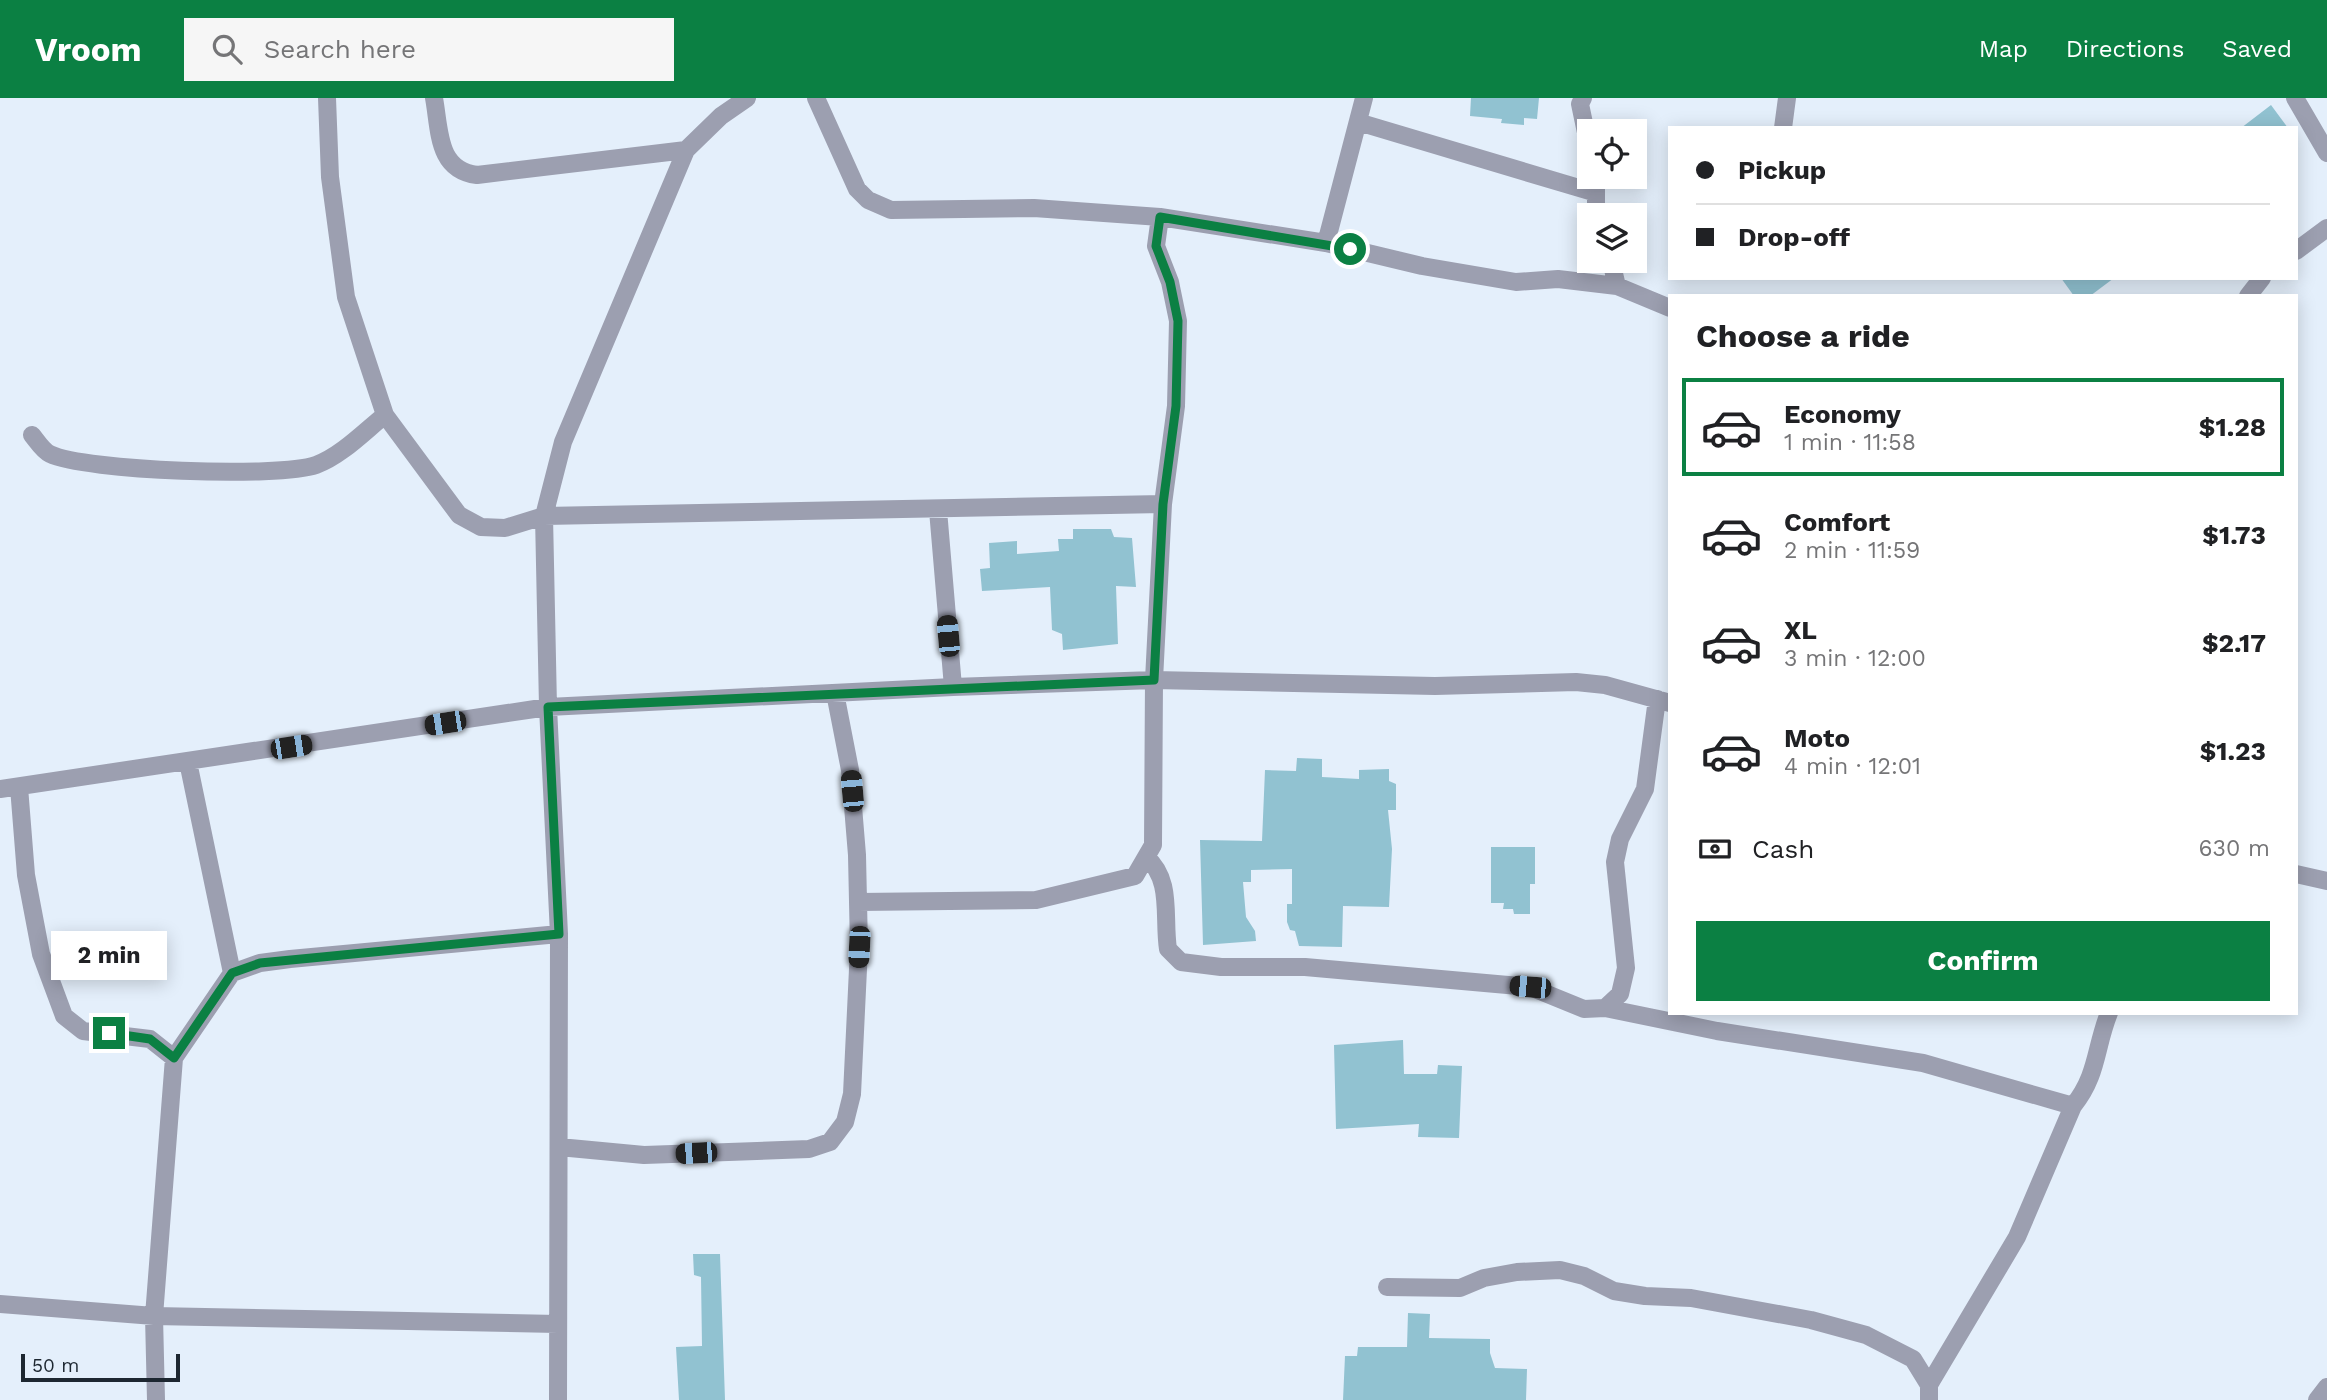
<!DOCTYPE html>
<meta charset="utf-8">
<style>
:root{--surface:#fff;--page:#f6f6f6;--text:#202124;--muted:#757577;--line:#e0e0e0;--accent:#0b8043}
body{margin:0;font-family:"Work Sans",sans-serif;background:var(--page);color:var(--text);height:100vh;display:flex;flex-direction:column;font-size:26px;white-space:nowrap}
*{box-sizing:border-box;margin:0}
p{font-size:23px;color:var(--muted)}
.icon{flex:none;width:38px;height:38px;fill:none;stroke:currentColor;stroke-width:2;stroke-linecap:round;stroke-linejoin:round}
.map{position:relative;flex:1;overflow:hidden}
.details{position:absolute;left:1668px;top:196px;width:630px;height:721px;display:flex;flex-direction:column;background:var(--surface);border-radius:0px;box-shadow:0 4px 18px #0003}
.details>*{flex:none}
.banner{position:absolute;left:1668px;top:28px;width:630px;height:154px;border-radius:0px;box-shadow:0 4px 18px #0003;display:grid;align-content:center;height:154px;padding:0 28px;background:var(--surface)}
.buttons{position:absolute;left:1577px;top:21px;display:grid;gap:14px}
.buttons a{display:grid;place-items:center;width:70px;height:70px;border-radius:0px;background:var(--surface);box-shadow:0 4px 18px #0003;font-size:35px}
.scale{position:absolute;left:21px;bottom:18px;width:159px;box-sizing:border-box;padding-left:7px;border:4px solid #1d2731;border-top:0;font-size:19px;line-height:24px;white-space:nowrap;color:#1d2731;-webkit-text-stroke:5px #e4effb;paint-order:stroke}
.end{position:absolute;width:32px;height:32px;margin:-16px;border:9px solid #0b8043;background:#fff;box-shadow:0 0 0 4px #fff}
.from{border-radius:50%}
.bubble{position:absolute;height:49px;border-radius:0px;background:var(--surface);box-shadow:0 4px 18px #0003;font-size:23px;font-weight:700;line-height:49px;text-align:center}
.car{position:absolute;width:21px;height:42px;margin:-21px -10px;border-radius:9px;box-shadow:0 0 5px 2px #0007;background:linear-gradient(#222 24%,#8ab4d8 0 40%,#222 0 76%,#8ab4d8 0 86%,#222 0)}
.banner b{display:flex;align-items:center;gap:24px;height:66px;font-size:26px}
.banner b+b{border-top:2px solid var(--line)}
.banner i{width:18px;height:18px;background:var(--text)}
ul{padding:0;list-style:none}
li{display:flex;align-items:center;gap:21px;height:98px;margin:0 14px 10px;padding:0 14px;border:4px solid transparent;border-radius:0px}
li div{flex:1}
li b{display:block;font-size:26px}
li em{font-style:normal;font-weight:700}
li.selected{border-color:var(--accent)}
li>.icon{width:63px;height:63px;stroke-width:1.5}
h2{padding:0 28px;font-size:32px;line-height:84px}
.pay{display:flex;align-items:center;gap:18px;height:77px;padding:0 28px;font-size:26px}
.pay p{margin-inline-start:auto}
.button{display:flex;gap:14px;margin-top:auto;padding:14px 28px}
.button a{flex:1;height:80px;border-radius:0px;background:var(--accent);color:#fff;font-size:28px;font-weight:700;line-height:80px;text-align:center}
header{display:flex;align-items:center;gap:42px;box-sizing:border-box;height:98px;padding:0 35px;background:var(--accent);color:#fff}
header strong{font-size:33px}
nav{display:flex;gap:38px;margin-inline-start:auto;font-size:24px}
.search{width:490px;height:63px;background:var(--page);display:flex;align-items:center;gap:18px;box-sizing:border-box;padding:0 24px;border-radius:0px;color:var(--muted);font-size:26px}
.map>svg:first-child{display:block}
</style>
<header>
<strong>Vroom</strong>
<div class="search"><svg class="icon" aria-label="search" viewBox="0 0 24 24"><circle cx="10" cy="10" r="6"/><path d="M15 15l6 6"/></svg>Search here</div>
<nav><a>Map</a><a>Directions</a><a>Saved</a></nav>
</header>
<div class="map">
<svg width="2327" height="1302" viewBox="0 0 2327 1302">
<rect width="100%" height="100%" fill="#e4effb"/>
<path fill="#91c2d1" d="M1471 0H1539L1537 21 1524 20V27L1501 25 1502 21 1470 18Z
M2271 7 2288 30H2241Z
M2061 180H2114L2090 198H2074Z
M1073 431H1111L1114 439 1132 440 1136 489 1116 488 1118 546 1063 552 1062 536 1052 532 1050 489 982 493 980 471 990 470 989 445 1017 443V456L1059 453 1058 441H1073Z
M1297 660 1322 661V679L1359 681V672L1389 671V683L1396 686V712H1388L1392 751 1389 809 1343 808 1342 849 1299 848 1295 833 1290 832 1287 824V806H1292V771L1251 772V784H1243L1246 819 1255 833 1256 843 1203 847 1200 742 1262 743 1265 672 1296 673Z
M1491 749H1535V786H1530V816H1514L1513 811H1503L1504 805H1491Z
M1403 942 1404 976H1437L1438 967 1462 968 1459 1040 1418 1039 1419 1026 1336 1031 1334 947Z
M693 1156H720L725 1302H679L676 1249 702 1248 701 1179 694 1177Z
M1408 1215 1430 1216 1429 1240 1490 1241V1255L1495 1270 1527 1271 1526 1302H1343L1345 1258H1357L1358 1249H1407Z"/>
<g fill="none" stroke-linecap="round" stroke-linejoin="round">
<path stroke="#9c9fb0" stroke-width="18" d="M327 0 330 79 346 199 385 317 459 417 481 429 505 430 544 418 1163 406
M434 0C440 33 437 72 477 77L686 52
M816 0 857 91 868 102 891 112 1034 110 1160 119 1326 145 1422 168 1516 184 1558 181 1617 188 1670 210
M1583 0 1580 6 1589 49
M2295 0 2327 55
M1358 24 1596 95
M1783 30 1787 0
M1596 117V79
M1326 145 1364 0
M2296 153 2327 130
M1611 163 1617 188
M2248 198 2262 180
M32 337C37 343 43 353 50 356 85 373 279 380 316 367 341 358 365 333 385 317
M938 412 953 589
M188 664 232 875
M19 689 26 777 41 856 64 918 83 933 150 941 174 960
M0 691 548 609 953 589 1154 582 1435 588 1576 584 1605 587 1670 605
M1146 759C1173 782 1163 819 1168 851L1181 864 1221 869H1305L1530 889 1584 911 1605 910 1620 896 1626 870 1615 764 1620 741 1645 691 1657 601
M2296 776 2327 783
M858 804 1036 802 1135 778 1153 747 1154 582 1163 406 1176 308 1178 223 1170 184 1156 148 1160 119
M1605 910 1717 933 1923 965 2073 1008
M559 1049 644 1057 809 1051 830 1044 845 1024 852 996 859 850 857 757 850 672 835 595
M1387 1189 1460 1190 1484 1180 1517 1174 1560 1172 1584 1178 1614 1193 1645 1198 1691 1200 1811 1222 1866 1237 1913 1261 1929 1287V1302
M0 1206 154 1218 558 1226
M1929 1287 2017 1139 2073 1008C2098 977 2095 950 2109 915
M156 1302 154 1218 174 960 232 875 260 865 290 861 559 836
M558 1302 559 836 548 609 544 418 563 344 686 52 721 18 747 0
M2317 1302 2327 1289"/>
</g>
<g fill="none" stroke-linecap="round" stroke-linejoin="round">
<path stroke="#0b8043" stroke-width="9" d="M109 935 150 941 174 960 232 875 260 865 559 836 548 609 1154 582 1163 406 1176 308 1178 223 1170 184 1156 148 1160 119 1350 151"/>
</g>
</svg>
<div class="buttons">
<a><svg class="icon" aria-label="locate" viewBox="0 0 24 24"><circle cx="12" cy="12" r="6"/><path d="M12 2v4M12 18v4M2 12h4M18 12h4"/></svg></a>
<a><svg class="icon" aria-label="layers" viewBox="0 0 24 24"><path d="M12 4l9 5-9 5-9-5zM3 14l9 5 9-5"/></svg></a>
</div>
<div class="scale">50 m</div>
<i class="end from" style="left:1350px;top:151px"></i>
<i class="end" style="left:109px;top:935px"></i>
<div class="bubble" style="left:51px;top:833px;width:116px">2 min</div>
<i class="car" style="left:948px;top:538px;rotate:355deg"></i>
<i class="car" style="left:445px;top:625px;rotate:261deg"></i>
<i class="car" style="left:291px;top:649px;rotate:81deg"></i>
<i class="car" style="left:852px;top:693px;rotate:355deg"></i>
<i class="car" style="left:859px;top:849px;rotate:183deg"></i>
<i class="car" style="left:1530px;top:889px;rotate:275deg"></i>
<i class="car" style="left:696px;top:1055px;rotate:267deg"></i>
<div class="banner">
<b><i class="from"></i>Pickup</b>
<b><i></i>Drop-off</b>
</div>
<section class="details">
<h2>Choose a ride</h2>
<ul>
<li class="selected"><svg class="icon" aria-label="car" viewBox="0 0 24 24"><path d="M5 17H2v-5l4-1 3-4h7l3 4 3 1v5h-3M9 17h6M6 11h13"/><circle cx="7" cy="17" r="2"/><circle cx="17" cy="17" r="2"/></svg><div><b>Economy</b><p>1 min · 11:58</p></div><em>$1.28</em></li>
<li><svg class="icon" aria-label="car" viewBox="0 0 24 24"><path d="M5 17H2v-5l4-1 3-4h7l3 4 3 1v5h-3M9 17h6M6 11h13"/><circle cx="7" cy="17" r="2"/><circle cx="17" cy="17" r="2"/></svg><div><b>Comfort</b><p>2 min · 11:59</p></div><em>$1.73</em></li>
<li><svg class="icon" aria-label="car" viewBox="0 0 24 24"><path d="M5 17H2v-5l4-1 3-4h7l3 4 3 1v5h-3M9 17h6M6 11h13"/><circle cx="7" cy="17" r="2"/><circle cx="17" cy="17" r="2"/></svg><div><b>XL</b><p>3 min · 12:00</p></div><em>$2.17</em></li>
<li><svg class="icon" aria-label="car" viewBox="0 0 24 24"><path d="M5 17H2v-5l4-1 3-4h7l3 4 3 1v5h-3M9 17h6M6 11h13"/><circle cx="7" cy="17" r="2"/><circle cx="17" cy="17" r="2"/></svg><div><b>Moto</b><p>4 min · 12:01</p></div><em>$1.23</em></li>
</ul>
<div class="pay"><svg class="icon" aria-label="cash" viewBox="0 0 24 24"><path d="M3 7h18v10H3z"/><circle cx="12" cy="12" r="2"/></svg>Cash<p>630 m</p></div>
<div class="button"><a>Confirm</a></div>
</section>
</div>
